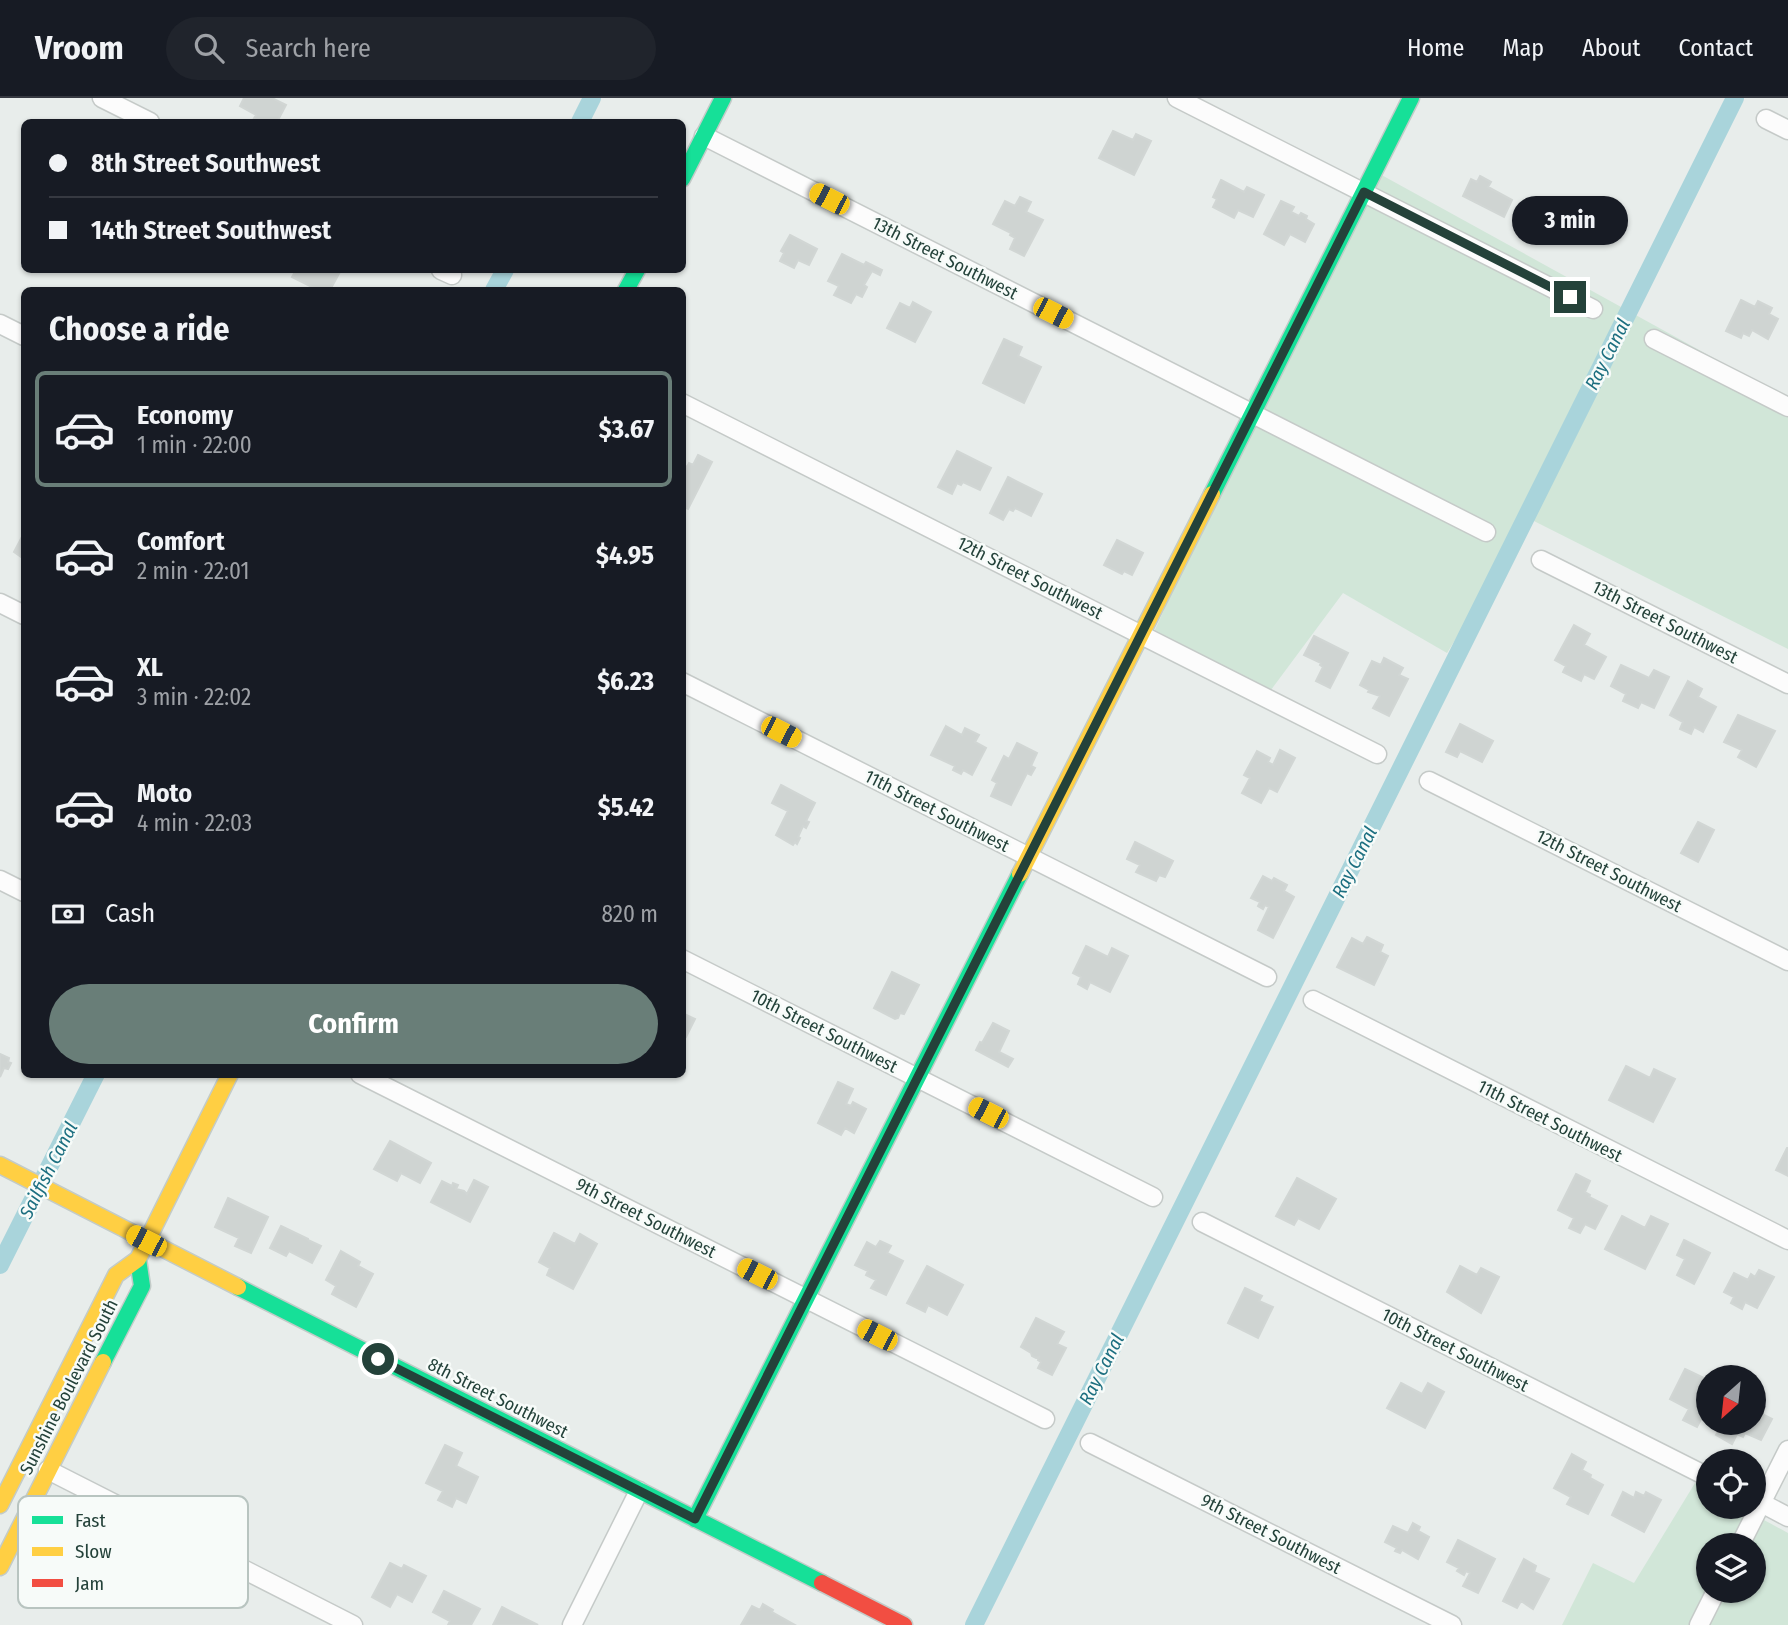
<!DOCTYPE html>
<meta charset="utf-8">
<style>
:root{--surface:#171b24;--page:#20242c;--text:#f1f3f6;--muted:#9ea1a6;--line:#363941;--accent:#697e78}
body{margin:0;font-family:"Fira Sans Condensed",sans-serif;background:var(--page);color:var(--text);height:100vh;display:flex;flex-direction:column;font-size:26px;white-space:nowrap}
*{box-sizing:border-box;margin:0}
p{font-size:23px;color:var(--muted)}
.icon{flex:none;width:38px;height:38px;fill:none;stroke:currentColor;stroke-width:2;stroke-linecap:round;stroke-linejoin:round}
.map{position:relative;flex:1;overflow:hidden}
.details{position:absolute;left:21px;top:189px;width:665px;height:791px;display:flex;flex-direction:column;background:var(--surface);border-radius:10px;box-shadow:0 2px 5px #0004}
.details>*{flex:none}
.hud{position:absolute;left:21px;top:21px;width:665px;height:154px;border-radius:10px;box-shadow:0 2px 5px #0004;display:grid;align-content:center;height:154px;padding:0 28px;background:var(--surface)}
.needle{width:46px;rotate:207deg}
.controls{position:absolute;left:1696px;top:1267px;display:grid;gap:14px}
.controls a{display:grid;place-items:center;width:70px;height:70px;border-radius:50%;background:var(--surface);box-shadow:0 2px 5px #0004;font-size:35px}
.end{position:absolute;width:32px;height:32px;margin:-16px;border:9px solid #24423a;background:#fff;box-shadow:0 0 0 4px #fff}
.from{border-radius:50%}
.bubble{position:absolute;height:49px;border-radius:24px;background:var(--surface);box-shadow:0 2px 5px #0004;font-size:23px;font-weight:700;line-height:49px;text-align:center}
.car{position:absolute;width:21px;height:42px;margin:-21px -10px;border-radius:9px;box-shadow:0 0 5px 2px #0007;background:linear-gradient(#f5c518 24%,#345 0 40%,#f5c518 0 76%,#345 0 86%,#f5c518 0)}
.hud b{display:flex;align-items:center;gap:24px;height:66px;font-size:26px}
.hud b+b{border-top:2px solid var(--line)}
.hud i{width:18px;height:18px;background:var(--text)}
ul{padding:0;list-style:none}
li{display:flex;align-items:center;gap:21px;height:116px;margin:0 14px 10px;padding:0 14px;border:4px solid transparent;border-radius:10px}
li div{flex:1}
li b{display:block;font-size:26px}
li em{font-style:normal;font-weight:700}
li.current{border-color:var(--accent)}
li>.icon{width:63px;height:63px;stroke-width:1.5}
h2{padding:0 28px;font-size:32px;line-height:84px}
.pay{display:flex;align-items:center;gap:18px;height:77px;padding:0 28px;font-size:26px}
.pay p{margin-inline-start:auto}
.button{display:flex;gap:14px;margin-top:auto;padding:14px 28px}
.button a{flex:1;height:80px;border-radius:42px;background:var(--accent);color:#fff;font-size:28px;font-weight:700;line-height:80px;text-align:center}
header{display:flex;align-items:center;gap:42px;box-sizing:border-box;height:98px;padding:0 35px;background:var(--surface);border-bottom:2px solid var(--line)}
header strong{font-size:33px}
nav{display:flex;gap:38px;margin-inline-start:auto;font-size:24px}
.search{width:490px;height:63px;background:var(--page);display:flex;align-items:center;gap:18px;box-sizing:border-box;padding:0 24px;border-radius:38px;color:var(--muted);font-size:26px}
.map>svg:first-child{display:block}
</style>
<header>
<strong>Vroom</strong>
<div class="search"><svg class="icon" aria-label="search" viewBox="0 0 24 24"><circle cx="10" cy="10" r="6"/><path d="M15 15l6 6"/></svg>Search here</div>
<nav><a>Home</a><a>Map</a><a>About</a><a>Contact</a></nav>
</header>
<div class="map">
<svg width="1788" height="1527" viewBox="0 0 1788 1527">
<rect width="100%" height="100%" fill="#e8edeb"/>
<path fill="#d1e6d8" fill-rule="evenodd" d="M1367 69 1788 301V551L1530 421 1447 555 1343 495 1262 604 1148 547Z
M1695 1385 1708 1392V1409H1740L1788 1435V1527H1562L1593 1465 1634 1485ZM1708 1447H1754V1493H1708Z"/>
<g fill="none" stroke-linecap="round" stroke-linejoin="round">
<path stroke="#a9d4db" stroke-width="18" d="M580 24 592 0
M494 192 505 172
M0 1167 96 976
M974 1527 1735 0"/>
</g>
<path fill="#cfd4d2" stroke="#d1d6d4" stroke-width="2" d="M244 0H272L286 7 277 24H258L253 22 256 17 240 8Z
M1113 33 1133 42 1136 36 1151 43 1134 77 1099 60Z
M1480 78 1491 84 1488 89 1512 102 1504 119 1463 98 1471 81 1477 84Z
M1221 82 1244 94 1247 89 1264 97 1253 119 1238 112 1234 120 1213 109 1217 101 1213 99Z
M1020 99 1031 104 1026 114 1043 122 1024 158 1010 151 1015 140 1010 137 1011 135 993 126 1005 103 1015 108Z
M1281 103 1294 109 1291 114 1299 118 1301 115 1307 118 1306 121 1314 126 1305 144 1290 136 1284 147 1264 136Z
M790 137 817 151 809 167 798 162 794 170 780 163 784 155 781 153Z
M842 156 864 167 866 164 882 172 880 177 872 173 864 187 867 189 862 199 856 196 851 205 834 197 839 188 828 183Z
M296 172H341L330 192H318L292 179Z
M1741 202 1755 209 1758 203 1772 210 1769 216 1778 221 1768 241 1752 232 1749 238 1743 235 1741 240 1726 233Z
M913 204 931 214 915 244 887 230 900 205 910 210Z
M1004 241 1022 249 1018 258 1041 269 1024 305 983 285Z
M957 353 991 370 980 392 963 384 961 387 957 385 952 396 938 389Z
M698 357 712 364 688 411 682 408V367L687 369 689 365 693 367Z
M1008 379 1042 396 1031 418 1015 410 1013 413 1009 411 1003 422 990 415Z
M24 435V461L14 454Z
M1117 442 1143 455 1132 477 1124 473 1122 476 1104 467Z
M1574 527 1590 536 1584 547 1606 559 1594 581 1584 576 1581 583 1563 574 1566 568 1555 562Z
M1314 538 1348 555 1330 590 1316 583 1323 569 1320 567 1321 565 1304 557Z
M1384 560 1403 570 1399 577 1408 581 1389 618 1373 610 1380 598 1368 594 1369 592 1360 587 1372 563 1381 567Z
M1621 567 1649 580 1654 572 1669 579 1654 610 1641 604 1638 610 1623 603 1626 596 1611 588Z
M1688 583 1702 591 1698 599 1716 609 1703 634 1694 629 1691 636 1680 631 1683 624 1670 617Z
M1738 617 1775 633 1756 669 1738 659 1742 652 1724 644Z
M1460 626 1493 643 1482 664 1460 653 1457 659 1446 654Z
M946 628 962 637 965 630 979 637 975 644 986 650 972 677 963 672 961 676 953 672 955 668 931 657Z
M1017 645 1037 655 1031 668 1035 670 1031 677 1027 675 1011 707 991 698 997 685 992 682 1004 658 1009 661Z
M1280 652 1295 660 1277 694 1269 690 1261 705 1242 695 1250 680 1244 677 1257 653 1270 660 1268 664 1273 667Z
M781 687 815 705 806 723 809 724 806 730 803 728 798 739 800 740 797 746 795 744 793 747 776 737 788 713 772 705Z
M1698 724 1714 732 1698 764 1681 755Z
M1135 744 1173 763 1165 779 1159 777 1156 783 1136 774 1140 767 1127 761Z
M1263 778 1272 783 1274 780 1287 787 1284 793 1294 799 1273 840 1258 832 1269 809 1265 807 1263 811 1258 808 1260 804 1251 800Z
M1367 839 1383 847 1380 854 1388 858 1374 887 1337 869 1352 840 1363 846Z
M1086 848 1108 859 1112 850 1128 858 1110 894 1090 884 1087 891 1078 886 1081 879 1073 875Z
M892 874 919 887 904 916 900 915 898 920 895 921 874 910Z
M682 915 695 921 686 939 683 938 682 940Z
M993 925 1009 933 999 954 1013 961 1008 969 976 952 980 944 982 945Z
M0 956 9 960 8 964 11 965 8 971 4 970 0 979Z
M1626 968 1650 980 1654 971 1675 981 1653 1024 1609 1002Z
M838 984 853 991 846 1006 851 1008 853 1004 866 1011 854 1035 845 1030 841 1037 818 1025Z
M390 1043 431 1065 420 1085 401 1075 397 1083 374 1071Z
M1787 1050H1788V1078L1776 1072Z
M1576 1076 1590 1083 1585 1094 1590 1097 1589 1099 1607 1108 1595 1131 1585 1126 1580 1135 1569 1130 1574 1120 1558 1112Z
M1297 1080 1336 1101 1319 1131 1298 1120 1294 1127 1276 1118Z
M474 1082 488 1089 470 1124 431 1104 442 1083 452 1088 453 1085 458 1087 456 1091 464 1093 467 1096Z
M228 1100 268 1119 251 1155 235 1148 239 1140 215 1129Z
M1622 1118 1645 1130 1651 1118 1668 1126 1645 1171 1605 1151Z
M281 1128 308 1141V1142L321 1148 312 1165 289 1153 286 1158 270 1150Z
M554 1135 575 1146 580 1136 597 1146 573 1191 547 1177 550 1170 539 1164Z
M1684 1142 1710 1155 1694 1186 1677 1177 1685 1161 1677 1157Z
M880 1143 891 1148 887 1155 903 1163 886 1197 871 1190 876 1182 866 1177 868 1173 855 1167 867 1144 876 1149Z
M341 1153 360 1164 358 1168 373 1176 356 1209 332 1196 336 1188 326 1182Z
M927 1168 963 1187 947 1217 928 1207 925 1214 907 1205Z
M1460 1168 1477 1177 1481 1170 1499 1179 1481 1215 1447 1194Z
M1759 1172 1774 1179 1757 1210 1745 1204 1742 1211 1731 1205 1734 1199 1724 1194 1734 1175 1748 1182 1751 1176 1755 1179Z
M1245 1190 1262 1198 1259 1203 1273 1209 1258 1240 1228 1225Z
M1036 1220 1064 1234 1057 1246 1066 1250 1052 1277 1038 1270 1041 1264 1038 1262 1039 1259 1036 1260 1032 1258 1031 1255 1021 1249Z
M1685 1271 1708 1282V1308L1697 1329 1683 1322 1689 1311 1670 1301Z
M1401 1285 1422 1296 1428 1285 1444 1294 1425 1330 1387 1310Z
M1754 1303 1765 1309 1762 1316 1772 1321 1761 1342 1745 1335 1743 1339 1737 1336 1732 1346 1716 1337 1723 1325H1754Z
M445 1347 462 1355 456 1368 478 1379 466 1405 456 1400 452 1409 438 1402 443 1393 426 1385Z
M1572 1356 1586 1364 1582 1372 1591 1377 1590 1380 1603 1387 1588 1416 1567 1406 1571 1399 1554 1390Z
M1623 1394 1634 1400 1636 1394 1644 1398 1646 1394 1661 1402 1644 1434 1612 1417Z
M1413 1425 1420 1429 1418 1433 1429 1439 1418 1461 1402 1452 1400 1455 1395 1453 1397 1450 1385 1444 1393 1428 1408 1435Z
M1458 1442 1495 1461 1478 1495 1463 1488 1470 1475 1466 1473 1464 1477 1457 1473 1459 1470 1447 1464Z
M1524 1461 1536 1468 1534 1474 1549 1481 1533 1511 1521 1503 1517 1510 1503 1503Z
M390 1465 402 1471 404 1467 426 1478 412 1504 397 1496 390 1509 372 1499Z
M444 1493 480 1511 471 1527H448L450 1523 433 1514Z
M763 1506 773 1512 772 1514 795 1527H741L752 1508 760 1512Z
M502 1509 538 1527H493Z"/>
<g fill="none" stroke-linecap="round" stroke-linejoin="round">
<g stroke="#c5cac8" stroke-width="21">
<path id="street" d="M102 0 150 24
M1177 0 1593 211
M1766 21 1788 32
M704 38 1486 434
M441 172 452 177
M0 226 24 238
M1654 241 1788 309
M682 305 1377 656
M1541 462 1788 586
M0 505 24 517
M682 584 1267 879
M1429 683 1788 863
M0 782 24 794
M682 861 1153 1099
M1313 902 1788 1142
M360 976 1045 1321
M1202 1124 1708 1379
M1090 1345 1452 1527
M48 1372 353 1527
M1754 1401 1788 1419
M1740 1447 1788 1352
M572 1527 639 1393
M1699 1527 1716 1493"/>
</g>
<g stroke="#c3cbc8" stroke-width="19">
<path id="fast" d="M682 81 723 0
M626 192 637 172
M1212 396 1411 0
M238 1189 822 1485
M103 1264 142 1188 138 1161
M695 1421 1020 776"/>
</g>
<g stroke="#c3cbc8" stroke-width="19">
<path id="slow" d="M1020 776 1212 396
M0 1067 238 1189
M0 1407 116 1177 138 1161 230 976
M0 1469 103 1264"/>
</g>
<g stroke="#c3cbc8" stroke-width="19">
<path id="jam" d="M822 1485 904 1527"/>
</g>
<use href="#street" stroke="#fcfcfc" stroke-width="18"/>
<use href="#fast" stroke="#16e098" stroke-width="16"/>
<use href="#slow" stroke="#ffcf43" stroke-width="16"/>
<use href="#jam" stroke="#f24e42" stroke-width="16"/>
</g>
<g fill="none" stroke-linecap="round" stroke-linejoin="round">
<path stroke="#24423a" stroke-width="9" d="M378 1261 695 1421 1364 94 1570 199"/>
</g>
<g text-anchor="middle" stroke-width="5" stroke-linejoin="round" paint-order="stroke">
<g font-size="18" fill="#24423a" stroke="#f7fbf9">
<text transform="translate(945 160) rotate(27)" y="6">13th Street Southwest</text>
<text transform="translate(1030 480) rotate(27)" y="6">12th Street Southwest</text>
<text transform="translate(1665 524) rotate(27)" y="6">13th Street Southwest</text>
<text transform="translate(937 713) rotate(27)" y="6">11th Street Southwest</text>
<text transform="translate(1609 773) rotate(27)" y="6">12th Street Southwest</text>
<text transform="translate(824 933) rotate(27)" y="6">10th Street Southwest</text>
<text transform="translate(1550 1023) rotate(27)" y="6">11th Street Southwest</text>
<text transform="translate(646 1120) rotate(27)" y="6">9th Street Southwest</text>
<text transform="translate(1455 1252) rotate(27)" y="6">10th Street Southwest</text>
<text transform="translate(69 1289) rotate(-63)" y="6">Sunshine Boulevard South</text>
<text transform="translate(498 1300) rotate(27)" y="6">8th Street Southwest</text>
<text transform="translate(1271 1436) rotate(27)" y="6">9th Street Southwest</text>
</g>
<g font-size="19" font-style="italic" fill="#1c6f80" stroke="#f7fbf9">
<text transform="translate(1607 256) rotate(-63)" y="7">Ray Canal</text>
<text transform="translate(1354 764) rotate(-63)" y="7">Ray Canal</text>
<text transform="translate(48 1072) rotate(-63)" y="7">Sailfish Canal</text>
<text transform="translate(1101 1271) rotate(-63)" y="7">Ray Canal</text>
</g>
</g>
<rect x="18" y="1398" width="230" height="112" rx="10" fill="#f7fbf9" stroke="#b8c4c0" stroke-width="2"/>
<rect x="32" y="1418" width="31" height="8" fill="#16e098"/>
<rect x="32" y="1449" width="31" height="9" fill="#ffcf43"/>
<rect x="32" y="1481" width="31" height="8" fill="#f24e42"/>
<g font-size="19" fill="#24423a">
<text x="75" y="1429">Fast</text>
<text x="75" y="1460">Slow</text>
<text x="75" y="1492">Jam</text>
</g>
</svg>
<div class="controls">
<a><svg class="needle" viewBox="-14 -14 28 28"><path d="M0-13l5 13h-10z" fill="#e53935"/><path d="M0 13l5-13h-10z" fill="#9ea1a6"/></svg></a>
<a><svg class="icon" aria-label="locate" viewBox="0 0 24 24"><circle cx="12" cy="12" r="6"/><path d="M12 2v4M12 18v4M2 12h4M18 12h4"/></svg></a>
<a><svg class="icon" aria-label="layers" viewBox="0 0 24 24"><path d="M12 4l9 5-9 5-9-5zM3 14l9 5 9-5"/></svg></a>
</div>
<i class="end from" style="left:378px;top:1261px"></i>
<i class="end" style="left:1570px;top:199px"></i>
<div class="bubble" style="left:1512px;top:98px;width:116px">3 min</div>
<i class="car" style="left:829px;top:101px;rotate:297deg"></i>
<i class="car" style="left:1053px;top:215px;rotate:117deg"></i>
<i class="car" style="left:781px;top:634px;rotate:117deg"></i>
<i class="car" style="left:988px;top:1015px;rotate:297deg"></i>
<i class="car" style="left:146px;top:1143px;rotate:297deg"></i>
<i class="car" style="left:757px;top:1176px;rotate:297deg"></i>
<i class="car" style="left:877px;top:1237px;rotate:297deg"></i>
<div class="hud">
<b><i class="from"></i>8th Street Southwest</b>
<b><i></i>14th Street Southwest</b>
</div>
<section class="details">
<h2>Choose a ride</h2>
<ul>
<li class="current"><svg class="icon" aria-label="car" viewBox="0 0 24 24"><path d="M5 17H2v-5l4-1 3-4h7l3 4 3 1v5h-3M9 17h6M6 11h13"/><circle cx="7" cy="17" r="2"/><circle cx="17" cy="17" r="2"/></svg><div><b>Economy</b><p>1 min · 22:00</p></div><em>$3.67</em></li>
<li><svg class="icon" aria-label="car" viewBox="0 0 24 24"><path d="M5 17H2v-5l4-1 3-4h7l3 4 3 1v5h-3M9 17h6M6 11h13"/><circle cx="7" cy="17" r="2"/><circle cx="17" cy="17" r="2"/></svg><div><b>Comfort</b><p>2 min · 22:01</p></div><em>$4.95</em></li>
<li><svg class="icon" aria-label="car" viewBox="0 0 24 24"><path d="M5 17H2v-5l4-1 3-4h7l3 4 3 1v5h-3M9 17h6M6 11h13"/><circle cx="7" cy="17" r="2"/><circle cx="17" cy="17" r="2"/></svg><div><b>XL</b><p>3 min · 22:02</p></div><em>$6.23</em></li>
<li><svg class="icon" aria-label="car" viewBox="0 0 24 24"><path d="M5 17H2v-5l4-1 3-4h7l3 4 3 1v5h-3M9 17h6M6 11h13"/><circle cx="7" cy="17" r="2"/><circle cx="17" cy="17" r="2"/></svg><div><b>Moto</b><p>4 min · 22:03</p></div><em>$5.42</em></li>
</ul>
<div class="pay"><svg class="icon" aria-label="cash" viewBox="0 0 24 24"><path d="M3 7h18v10H3z"/><circle cx="12" cy="12" r="2"/></svg>Cash<p>820 m</p></div>
<div class="button"><a>Confirm</a></div>
</section>
</div>
